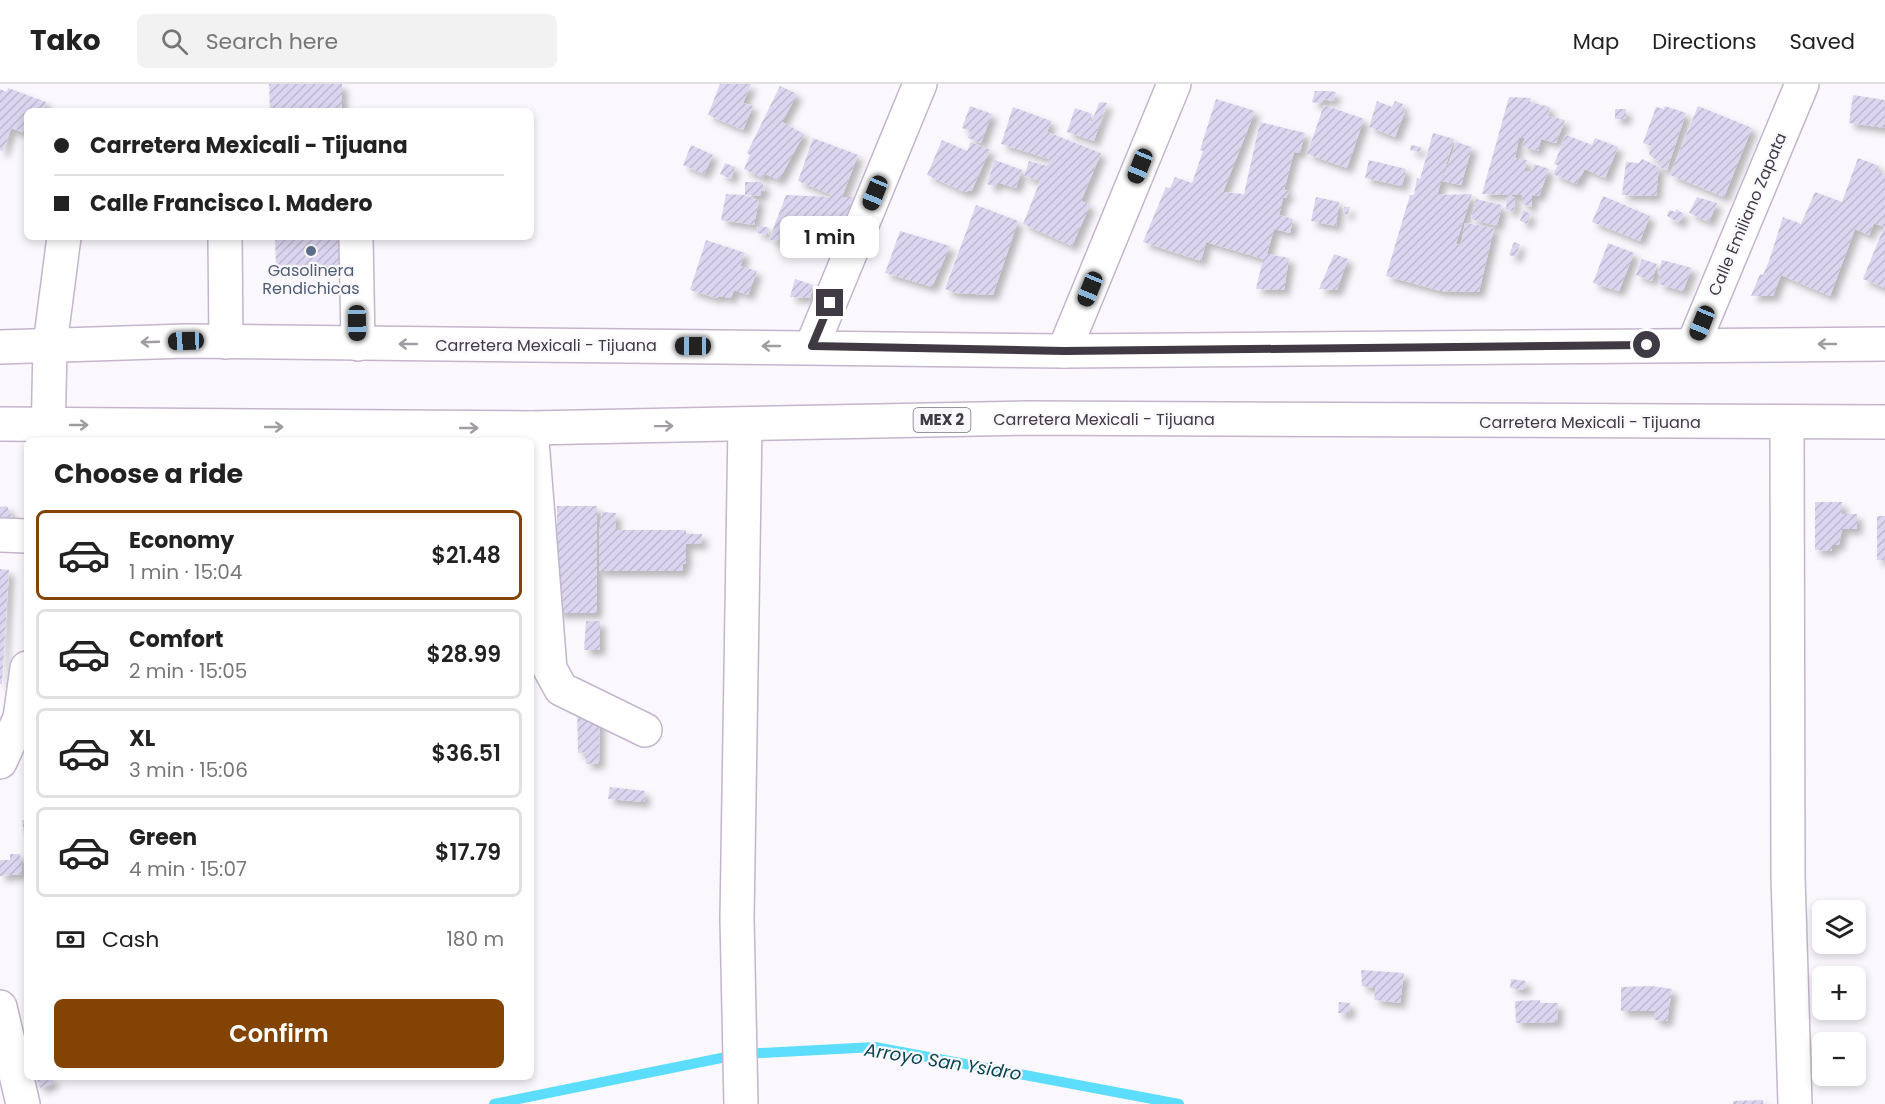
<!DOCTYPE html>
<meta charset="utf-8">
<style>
:root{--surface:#fff;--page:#f2f2f2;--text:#222;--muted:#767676;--line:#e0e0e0;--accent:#824303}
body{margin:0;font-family:Poppins,sans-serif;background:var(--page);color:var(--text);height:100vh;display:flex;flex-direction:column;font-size:22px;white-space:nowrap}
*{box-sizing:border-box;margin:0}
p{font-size:20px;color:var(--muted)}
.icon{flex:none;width:33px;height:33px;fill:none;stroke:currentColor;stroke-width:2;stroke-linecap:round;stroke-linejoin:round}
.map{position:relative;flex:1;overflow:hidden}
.details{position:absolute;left:24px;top:354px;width:510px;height:642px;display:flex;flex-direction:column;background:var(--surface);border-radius:9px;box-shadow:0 3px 9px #0003}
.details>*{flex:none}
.top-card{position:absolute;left:24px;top:24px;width:510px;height:132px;border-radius:9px;box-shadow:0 3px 9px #0003;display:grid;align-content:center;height:132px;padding:0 30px;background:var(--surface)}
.fabs{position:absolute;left:1812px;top:816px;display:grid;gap:12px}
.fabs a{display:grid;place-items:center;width:54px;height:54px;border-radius:9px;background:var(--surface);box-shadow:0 3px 9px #0003;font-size:30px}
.end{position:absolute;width:27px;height:27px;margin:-14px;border:8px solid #403a44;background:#fff;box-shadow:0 0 0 3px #fff}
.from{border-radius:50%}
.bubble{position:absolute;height:42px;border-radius:9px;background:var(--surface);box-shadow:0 3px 9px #0003;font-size:20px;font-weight:600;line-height:42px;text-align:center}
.car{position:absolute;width:18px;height:36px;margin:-18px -9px;border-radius:8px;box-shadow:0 0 4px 2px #0007;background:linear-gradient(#222 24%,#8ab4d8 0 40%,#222 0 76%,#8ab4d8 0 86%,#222 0)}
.top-card b{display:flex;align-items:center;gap:21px;height:57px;font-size:22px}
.top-card b+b{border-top:2px solid var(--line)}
.top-card i{width:15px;height:15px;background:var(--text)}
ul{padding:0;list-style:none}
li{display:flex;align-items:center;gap:18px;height:90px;margin:0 12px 9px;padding:0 18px;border:3px solid var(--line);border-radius:9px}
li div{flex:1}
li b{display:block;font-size:22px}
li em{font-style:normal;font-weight:600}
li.current{border-color:var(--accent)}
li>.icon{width:54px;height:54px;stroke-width:1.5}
h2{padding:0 30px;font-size:27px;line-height:72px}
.pay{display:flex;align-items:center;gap:15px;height:66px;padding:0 30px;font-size:22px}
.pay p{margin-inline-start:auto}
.action{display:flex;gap:12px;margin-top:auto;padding:12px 30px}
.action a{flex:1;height:69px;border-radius:9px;background:var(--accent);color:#fff;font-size:24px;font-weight:600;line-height:69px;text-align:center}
header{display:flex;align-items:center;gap:36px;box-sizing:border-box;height:84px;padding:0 30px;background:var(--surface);border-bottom:2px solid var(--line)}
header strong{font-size:28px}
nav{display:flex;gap:33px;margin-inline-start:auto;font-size:21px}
.search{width:420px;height:54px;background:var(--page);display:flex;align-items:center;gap:15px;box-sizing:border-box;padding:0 21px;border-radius:9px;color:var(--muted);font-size:22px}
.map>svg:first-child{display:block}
</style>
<header>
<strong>Tako</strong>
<div class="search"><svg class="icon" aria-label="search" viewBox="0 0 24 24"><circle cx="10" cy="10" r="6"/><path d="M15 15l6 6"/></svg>Search here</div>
<nav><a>Map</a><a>Directions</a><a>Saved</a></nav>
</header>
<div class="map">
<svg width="1885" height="1020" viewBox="0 0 1885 1020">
<defs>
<pattern id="building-hatch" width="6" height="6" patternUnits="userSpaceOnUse" patternTransform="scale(1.5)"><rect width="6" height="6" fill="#dbd5ef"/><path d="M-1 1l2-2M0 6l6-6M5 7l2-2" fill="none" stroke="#bdb8ce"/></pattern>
<filter id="shadow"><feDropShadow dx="5.5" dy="5.5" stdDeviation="3" flood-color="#0004"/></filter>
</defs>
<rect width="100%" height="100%" fill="#fbf8fd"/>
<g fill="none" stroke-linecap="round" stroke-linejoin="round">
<path stroke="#5bddfb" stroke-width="10" d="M494 1020 741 970 875 963 1179 1020"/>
</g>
<path fill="url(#building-hatch)" filter="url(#shadow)" d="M269 0H342V27H270Z
M720 0H751L743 19 753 22 743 46 708 31Z
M780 2 797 10 782 38 804 50 779 96 765 90 763 94 744 85 750 71 747 69Z
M8 4 46 18 43 27H27V50L11 44 3 68 0 66V5L7 8Z
M1315 7H1326L1336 8 1333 17 1323 15 1321 20 1312 18Z
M1853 11 1885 16V44L1849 39Z
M1509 13 1531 14 1530 18 1550 23 1548 32 1565 36 1556 59 1541 55 1538 67 1522 63 1525 54 1519 53 1515 74 1527 76 1524 88 1532 87 1534 80 1549 85 1539 112 1532 111V123L1522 120V111L1482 110Z
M1216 15 1255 27 1223 108 1244 110 1260 38 1305 49 1300 69 1294 68 1284 106 1289 107 1286 114H1283L1279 131 1293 135 1290 149 1274 145 1267 170 1289 174 1284 206 1256 205 1263 175 1206 158 1201 177 1143 158 1166 103 1170 104 1175 93 1192 99 1203 67 1200 66Z
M1377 17 1392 23 1395 17 1403 20 1401 26 1405 28 1395 53 1369 43Z
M1103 18 1107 19 1094 57 1067 48 1075 24 1092 30 1090 37H1092L1099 19Z
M1324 21 1364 35 1347 84 1307 70Z
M970 22 992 30 981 59 968 54 970 47 962 44Z
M1665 22 1686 29 1667 86 1659 83 1656 112 1622 111 1626 78 1639 79 1642 75 1659 83 1661 79 1649 71 1651 62 1643 59 1656 23 1664 25Z
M1698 22 1752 44 1724 113 1670 91Z
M1013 23 1051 37 1047 48 1101 69 1081 117 1090 121 1072 162 1023 140 1040 97 1024 92 1029 77 1047 82 1049 75 1001 60Z
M1615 25H1626V35H1615Z
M1433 49 1454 55 1437 111 1472 110 1456 160 1461 161 1465 139 1494 144 1479 208 1441 207 1386 192 1410 111H1414L1417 94 1420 95Z
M1566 51 1592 61 1595 54 1618 63 1605 94 1585 85 1576 100 1553 90 1558 81 1554 80Z
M813 54 858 71 842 113H854L843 140 840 139 833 163 769 156 786 111 831 113 832 111 798 97Z
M942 56 967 67 971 58 990 66 972 106 964 108 927 91Z
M1456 58 1472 63 1461 101 1442 97Z
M691 61 713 71 704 90 683 81Z
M1411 61 1421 63 1420 68 1410 66Z
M1858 74 1879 82 1877 88 1885 91V204L1863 195 1884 143 1874 139 1869 151 1855 145 1830 212 1781 191 1773 212H1751L1760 190 1763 191 1769 177 1783 133 1801 140 1815 108 1842 118Z
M995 76 1022 86 1016 104 997 98 995 103 987 100Z
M1369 76 1406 85 1402 102 1365 94Z
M725 79 735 83 731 95 720 90Z
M745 98H762L765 107H761V112L745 111Z
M726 110 744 111 759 116 754 141 721 136Z
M1510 111 1515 114 1514 127 1506 126 1507 113Z
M1603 112 1650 132 1640 157 1592 138Z
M1316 113 1339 118 1336 142 1311 137Z
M1697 113 1717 119 1709 138 1689 129Z
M1476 115 1502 121 1497 142 1471 135Z
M976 121 1018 137 993 211 956 209 945 205Z
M1344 123H1350L1348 130H1343Z
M1676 125 1684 130 1679 139 1667 132 1669 126 1676 128Z
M1523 126 1531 130 1527 140 1520 137Z
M758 141 769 144 768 151 757 149Z
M900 147 950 162 932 203 885 189Z
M275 153H346L347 181 276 182Z
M706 156 745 169 740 182 757 187 748 211 734 206 731 214 719 212 716 214 690 206Z
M1514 158 1520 160 1516 173 1509 171Z
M1608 159 1634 169 1619 207 1593 199Z
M1334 170 1348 175 1337 206 1319 205Z
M1642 175 1657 180 1652 197 1636 191Z
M1662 176 1692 184 1683 207 1658 200 1661 191 1658 190Z
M795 195 813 201 810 214 790 213Z
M1815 418H1842V430H1857V445H1842L1839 461H1832V467L1815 466Z
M7 422 15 439 0 441V423Z
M557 422H597V529H557Z
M602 428 616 429 615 446H686V450H702L701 460H686V480H683V487H599V450Z
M1877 432H1885V476H1877Z
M0 485 9 486 2 600H0Z
M586 537H600V566H584Z
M577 618H600L599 679 586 680V668L578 669Z
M610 703 645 707 644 718 608 715Z
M22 736H27V766H26Z
M10 770H20L22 790 0 792V776H10Z
M1361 886 1404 889 1400 919 1374 916 1376 904 1362 902Z
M1511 895 1526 897 1525 906 1510 904Z
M1651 902 1672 905 1667 937 1654 936V927H1621V903Z
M1540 916V919H1558L1557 938 1516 939 1515 917Z
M1339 918 1350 919 1349 930 1338 929Z
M30 993H52L54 999 40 1004 37 995 30 996Z
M1763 1016V1020H1733V1017Z"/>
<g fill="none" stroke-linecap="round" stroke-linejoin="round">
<g stroke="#c4b5cd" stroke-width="36">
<path id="minor" d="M225 153 226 258
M356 153 358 260
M1693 261 1802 0
M812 262 920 0
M1064 267 1174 0
M1787 339 1788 792 1795 1020
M531 344 550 585 561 605 645 646
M48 357 50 261 64 153
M0 451 27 452
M0 678 20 634 27 584
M0 923 23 1020
M741 1020 737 835 745 341"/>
</g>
<g stroke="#c4b5cd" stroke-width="36">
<path id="major" d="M0 263 186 257 1064 267 1885 260
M0 340 531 344 1027 334 1885 338"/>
</g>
<use href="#minor" stroke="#fff" stroke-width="33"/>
<use href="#major" stroke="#fff" stroke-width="33"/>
</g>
<defs><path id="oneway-shaft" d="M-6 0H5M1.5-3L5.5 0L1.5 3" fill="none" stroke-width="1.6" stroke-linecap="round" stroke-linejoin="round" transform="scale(1.5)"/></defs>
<g stroke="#a09ca2">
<use href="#oneway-shaft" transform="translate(150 258) rotate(178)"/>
<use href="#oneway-shaft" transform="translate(408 260) rotate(-180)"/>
<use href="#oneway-shaft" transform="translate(1827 260) rotate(180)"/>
<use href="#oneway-shaft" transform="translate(771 262) rotate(-180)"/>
<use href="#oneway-shaft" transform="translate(79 341)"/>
<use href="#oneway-shaft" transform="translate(664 342) rotate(-1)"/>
<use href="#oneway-shaft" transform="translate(274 343)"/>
<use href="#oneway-shaft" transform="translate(469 344)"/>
</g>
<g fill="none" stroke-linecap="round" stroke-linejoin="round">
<path stroke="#403a44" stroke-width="8" d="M830 219 812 262 1064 267 1647 261"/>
</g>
<circle fill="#5c6f8a" stroke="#fbf8fd" stroke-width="2" cx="311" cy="167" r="6"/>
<g text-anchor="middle" stroke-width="4.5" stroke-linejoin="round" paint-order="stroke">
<rect fill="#fbf8fd" stroke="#78737c" stroke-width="1.5" x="913.5" y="324" width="57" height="24" rx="4.5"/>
<g font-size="15" font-weight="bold" fill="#403a44">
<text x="942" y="341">MEX 2</text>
</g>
<g font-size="16" fill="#403a44" stroke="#fbf8fd">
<text transform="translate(1747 130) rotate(-67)" y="6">Calle Emiliano Zapata</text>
<text x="546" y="267">Carretera Mexicali - Tijuana</text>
<text x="1104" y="341">Carretera Mexicali - Tijuana</text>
<text x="1590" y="344">Carretera Mexicali - Tijuana</text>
</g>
<g font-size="16" fill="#4e5e75" stroke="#fbf8fd">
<text x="311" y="192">Gasolinera<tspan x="311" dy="18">Rendichicas</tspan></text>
</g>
<g font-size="18" font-style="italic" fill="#0a4551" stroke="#fbf8fd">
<text transform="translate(943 978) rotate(9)" y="6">Arroyo San Ysidro</text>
</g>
</g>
</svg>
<div class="fabs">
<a><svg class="icon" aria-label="layers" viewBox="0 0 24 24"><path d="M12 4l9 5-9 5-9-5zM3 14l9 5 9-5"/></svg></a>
<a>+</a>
<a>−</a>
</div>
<i class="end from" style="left:1647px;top:261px"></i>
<i class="end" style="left:830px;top:219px"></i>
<div class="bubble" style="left:780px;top:132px;width:99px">1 min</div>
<i class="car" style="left:1140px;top:82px;rotate:202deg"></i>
<i class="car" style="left:875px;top:109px;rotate:202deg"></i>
<i class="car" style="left:1090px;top:205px;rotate:202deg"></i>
<i class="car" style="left:357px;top:239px;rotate:179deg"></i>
<i class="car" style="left:1702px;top:239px;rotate:202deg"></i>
<i class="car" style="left:186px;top:257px;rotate:268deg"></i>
<i class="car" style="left:693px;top:262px;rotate:270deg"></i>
<div class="top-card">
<b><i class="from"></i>Carretera Mexicali - Tijuana</b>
<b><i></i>Calle Francisco I. Madero</b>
</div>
<section class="details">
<h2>Choose a ride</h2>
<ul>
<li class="current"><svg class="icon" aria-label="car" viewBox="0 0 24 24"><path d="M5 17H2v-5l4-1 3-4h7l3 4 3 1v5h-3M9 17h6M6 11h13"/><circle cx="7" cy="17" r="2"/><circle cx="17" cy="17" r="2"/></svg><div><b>Economy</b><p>1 min · 15:04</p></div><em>$21.48</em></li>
<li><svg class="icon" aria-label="car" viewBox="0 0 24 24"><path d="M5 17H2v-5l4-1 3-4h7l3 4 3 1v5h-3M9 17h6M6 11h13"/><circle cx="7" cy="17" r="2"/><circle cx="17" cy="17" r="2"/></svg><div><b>Comfort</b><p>2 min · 15:05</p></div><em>$28.99</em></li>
<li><svg class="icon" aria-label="car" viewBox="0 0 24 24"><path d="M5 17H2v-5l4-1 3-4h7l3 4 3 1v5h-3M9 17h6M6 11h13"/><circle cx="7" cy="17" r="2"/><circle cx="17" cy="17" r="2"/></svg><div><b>XL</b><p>3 min · 15:06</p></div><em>$36.51</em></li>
<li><svg class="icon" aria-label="car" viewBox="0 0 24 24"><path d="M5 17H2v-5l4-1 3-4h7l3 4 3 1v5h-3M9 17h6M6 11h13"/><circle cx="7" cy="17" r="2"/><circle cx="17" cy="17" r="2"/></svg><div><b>Green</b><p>4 min · 15:07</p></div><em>$17.79</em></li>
</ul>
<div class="pay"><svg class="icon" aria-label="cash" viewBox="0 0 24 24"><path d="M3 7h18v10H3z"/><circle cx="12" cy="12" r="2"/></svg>Cash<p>180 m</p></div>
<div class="action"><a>Confirm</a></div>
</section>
</div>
